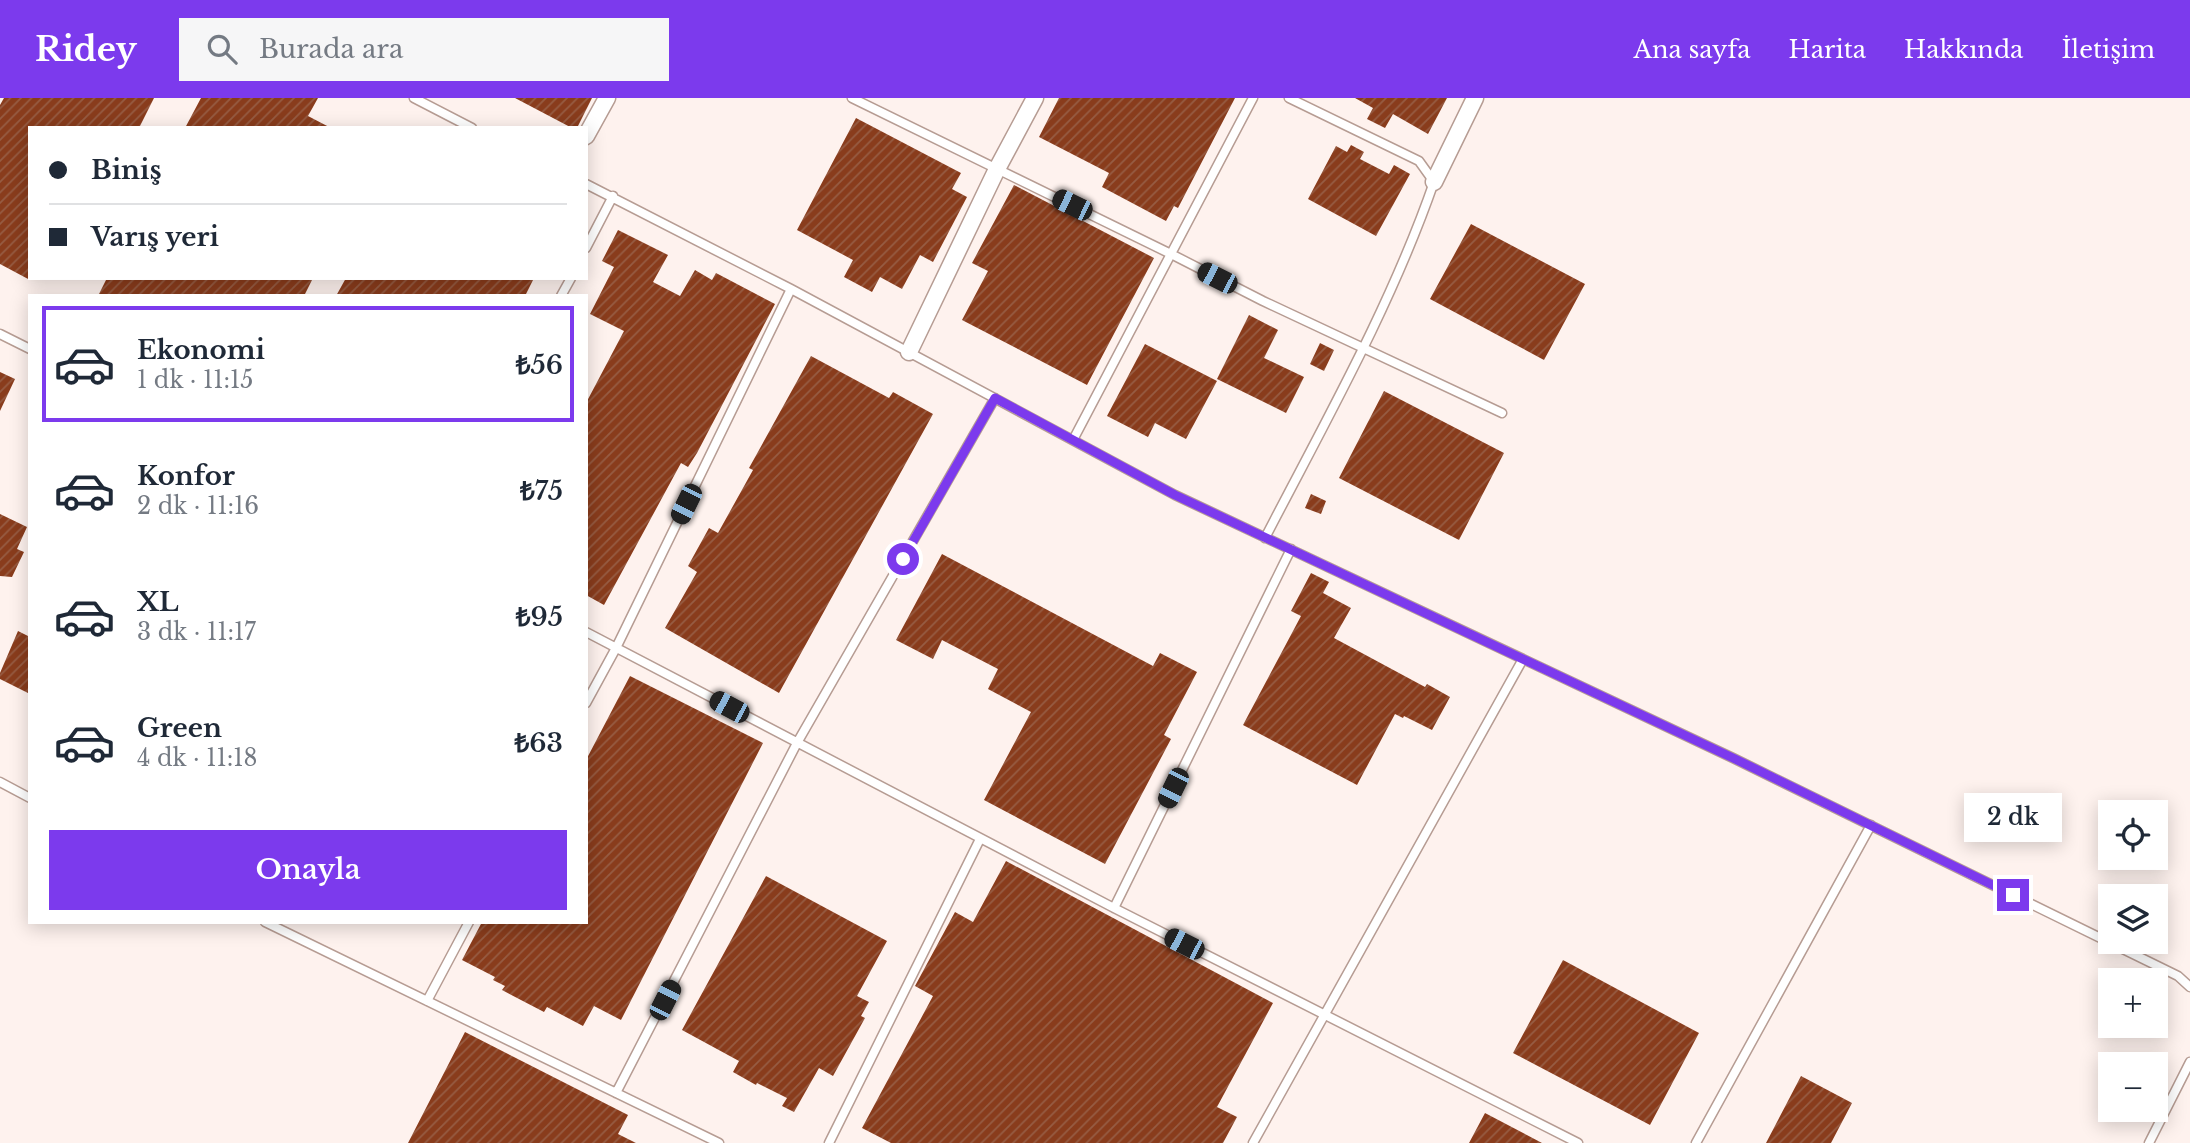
<!DOCTYPE html>
<html lang="tr">
<meta charset="utf-8">
<style>
:root{--surface:#fff;--page:#f6f6f7;--text:#1f2937;--muted:#747a83;--line:#e0e1e3;--accent:#7c3aed}
body{margin:0;font-family:"Libre Baskerville",serif;background:var(--page);color:var(--text);height:100vh;display:flex;flex-direction:column;font-size:26px;white-space:nowrap}
*{box-sizing:border-box;margin:0}
p{font-size:23px;color:var(--muted)}
.icon{flex:none;width:38px;height:38px;fill:none;stroke:currentColor;stroke-width:2;stroke-linecap:round;stroke-linejoin:round}
.map{position:relative;flex:1;overflow:hidden}
.details{position:absolute;left:28px;top:196px;width:560px;height:630px;display:flex;flex-direction:column;background:var(--surface);border-radius:0px;box-shadow:0 4px 18px #0003}
.details>*{flex:none}
.banner{position:absolute;left:28px;top:28px;width:560px;height:154px;border-radius:0px;box-shadow:0 4px 18px #0003;display:grid;align-content:center;height:154px;padding:0 21px;background:var(--surface)}
.buttons{position:absolute;left:2098px;top:702px;display:grid;gap:14px}
.buttons a{display:grid;place-items:center;width:70px;height:70px;border-radius:0px;background:var(--surface);box-shadow:0 4px 18px #0003;font-size:35px}
.end{position:absolute;width:32px;height:32px;margin:-16px;border:9px solid #7c3aed;background:#fff;box-shadow:0 0 0 4px #fff}
.from{border-radius:50%}
.bubble{position:absolute;height:49px;border-radius:0px;background:var(--surface);box-shadow:0 4px 18px #0003;font-size:23px;font-weight:600;line-height:49px;text-align:center}
.car{position:absolute;width:21px;height:42px;margin:-21px -10px;border-radius:9px;box-shadow:0 0 5px 2px #0007;background:linear-gradient(#222 24%,#8ab4d8 0 40%,#222 0 76%,#8ab4d8 0 86%,#222 0)}
.banner b{display:flex;align-items:center;gap:24px;height:66px;font-size:26px}
.banner b+b{border-top:2px solid var(--line)}
.banner i{width:18px;height:18px;background:var(--text)}
ul{padding:12px 0 0;list-style:none}
li{display:flex;align-items:center;gap:21px;height:116px;margin:0 14px 10px;padding:0 7px;border:4px solid transparent;border-radius:0px}
li div{flex:1}
li b{display:block;font-size:26px}
li em{font-style:normal;font-weight:600}
li.current{border-color:var(--accent)}
li>.icon{width:63px;height:63px;stroke-width:1.5}
.cta{display:flex;gap:14px;margin-top:auto;padding:14px 21px}
.cta a{flex:1;height:80px;border-radius:0px;background:var(--accent);color:#fff;font-size:28px;font-weight:600;line-height:80px;text-align:center}
header{display:flex;align-items:center;gap:42px;box-sizing:border-box;height:98px;padding:0 35px;background:var(--accent);color:#fff}
header strong{font-size:33px}
nav{display:flex;gap:38px;margin-inline-start:auto;font-size:24px}
.search{width:490px;height:63px;background:var(--page);display:flex;align-items:center;gap:18px;box-sizing:border-box;padding:0 24px;border-radius:0px;color:var(--muted);font-size:26px}
.map>svg:first-child{display:block}
</style>
<header>
<strong>Ridey</strong>
<div class="search"><svg class="icon" aria-label="search" viewBox="0 0 24 24"><circle cx="10" cy="10" r="6"/><path d="M15 15l6 6"/></svg>Burada ara</div>
<nav><a>Ana sayfa</a><a>Harita</a><a>Hakkında</a><a>İletişim</a></nav>
</header>
<div class="map">
<svg width="2190" height="1045" viewBox="0 0 2190 1045">
<defs>
<pattern id="building-hatch" width="6" height="6" patternUnits="userSpaceOnUse" patternTransform="scale(1.75)"><rect width="6" height="6" fill="#893c1c"/><path d="M-1 1l2-2M0 6l6-6M5 7l2-2" fill="none" stroke="#965c43"/></pattern>
</defs>
<rect width="100%" height="100%" fill="#fef2ee"/>
<path fill="url(#building-hatch)" d="M4 0H154L139 30H30V182L0 166V7Z
M201 0H318L308 18 331 30H185Z
M515 0H592L577 30H572Z
M1059 0H1235L1178 110 1174 108 1166 123 1102 89 1109 75 1039 39Z
M1355 0H1447L1428 36 1393 16 1385 30 1367 21 1373 10Z
M856 20 961 75 952 91 967 99 933 164 920 157 902 191 880 179 872 194 844 179 853 162 797 132Z
M1351 47 1364 54 1360 61 1389 76 1394 67 1410 76 1376 138 1308 101 1336 48 1347 54Z
M1014 87 1154 160 1087 287 962 222 988 173 972 165Z
M1471 126 1585 186 1544 262 1430 201Z
M618 132 668 157 653 184 680 198 695 172 712 182 716 175 775 206 697 355 688 369 681 365 604 507 586 497V305L624 233 590 216 614 169 602 163Z
M107 180H313L304 198H98Z
M346 180H534L525 198H336Z
M1249 217 1278 232 1264 260 1304 279 1286 315 1217 281Z
M1320 245 1334 252 1324 273 1310 266Z
M1145 246 1217 283 1186 341 1155 325 1148 339 1107 318Z
M811 258 889 300 893 294 933 316 779 595 665 530 697 474 688 468 709 430 718 435 753 372 749 370Z
M0 274 15 281 0 313Z
M1384 293 1504 355 1459 442 1339 380Z
M1311 396 1326 403 1321 416 1305 410Z
M0 416 27 429 17 451 24 454 12 479 0 478Z
M942 456 1153 568 1160 555 1197 574 1164 637 1171 641 1105 766 984 702 1031 614 988 591 998 571 942 542 933 561 896 542Z
M1311 475 1329 484 1323 495 1351 510 1334 540 1425 589 1427 586 1450 599 1432 632 1404 618 1403 620 1395 616 1357 687 1243 627 1301 518 1291 513Z
M18 533 30 539V596L0 581V575Z
M630 578 763 645 621 922 594 908 583 928 547 909 544 914 502 892 505 888 493 882 495 879 462 862 482 824H586V662Z
M1006 763 1273 905 1217 1009 1237 1019 1223 1045H891L862 1030 933 898 915 888 955 814 973 824Z
M766 778 887 843 857 898 869 904 861 918 865 920 833 978 819 970 794 1014 782 1008 787 1000 757 985 756 987 733 974 739 963 682 932Z
M1563 862 1699 935 1650 1027 1513 955Z
M465 934 628 1017 618 1036 636 1045H408Z
M1801 978 1852 1005 1831 1045H1766Z
M1485 1015 1542 1045H1469Z"/>
<g fill="none" stroke-linecap="round" stroke-linejoin="round">
<g stroke="#b69c93" stroke-width="11">
<path id="lane" d="M414 0 472 30
M852 0 1171 156 1263 203 1502 315
M586 86 791 191 1175 397 1733 660 2178 878 2190 889
M586 150 613 98
M561 198 571 180
M0 236 30 251
M1073 342 1253 0
M1265 440C1325 324 1391 208 1434 84L1419 63 1289 0
M586 534 1114 810 1578 1045
M586 605 616 550 791 191
M0 684 30 700
M1114 810 1291 451
M265 824 719 1045
M427 903 469 824
M616 995 797 645 995 300
M829 1045 980 741
M1253 1045 1523 561
M1696 1045 1871 727
M2149 1045 2190 964"/>
</g>
<g stroke="#b69c93" stroke-width="19">
<path id="street" d="M586 38 607 0
M1434 84 1475 0
M909 254 997 71 1035 0"/>
</g>
<use href="#lane" stroke="#fff" stroke-width="8"/>
<use href="#street" stroke="#fff" stroke-width="16"/>
</g>
<g fill="none" stroke-linecap="round" stroke-linejoin="round">
<path stroke="#7c3aed" stroke-width="9" d="M903 461 995 300 1175 397 1733 660 2013 797"/>
</g>
</svg>
<div class="buttons">
<a><svg class="icon" aria-label="locate" viewBox="0 0 24 24"><circle cx="12" cy="12" r="6"/><path d="M12 2v4M12 18v4M2 12h4M18 12h4"/></svg></a>
<a><svg class="icon" aria-label="layers" viewBox="0 0 24 24"><path d="M12 4l9 5-9 5-9-5zM3 14l9 5 9-5"/></svg></a>
<a>+</a>
<a>−</a>
</div>
<i class="end from" style="left:903px;top:461px"></i>
<i class="end" style="left:2013px;top:797px"></i>
<div class="bubble" style="left:1964px;top:695px;width:98px">2 dk</div>
<i class="car" style="left:1072px;top:107px;rotate:296deg"></i>
<i class="car" style="left:1217px;top:180px;rotate:297deg"></i>
<i class="car" style="left:686px;top:406px;rotate:206deg"></i>
<i class="car" style="left:729px;top:609px;rotate:298deg"></i>
<i class="car" style="left:1173px;top:690px;rotate:206deg"></i>
<i class="car" style="left:1184px;top:846px;rotate:297deg"></i>
<i class="car" style="left:665px;top:902px;rotate:27deg"></i>
<div class="banner">
<b><i class="from"></i>Biniş</b>
<b><i></i>Varış yeri</b>
</div>
<section class="details">
<ul>
<li class="current"><svg class="icon" aria-label="car" viewBox="0 0 24 24"><path d="M5 17H2v-5l4-1 3-4h7l3 4 3 1v5h-3M9 17h6M6 11h13"/><circle cx="7" cy="17" r="2"/><circle cx="17" cy="17" r="2"/></svg><div><b>Ekonomi</b><p>1 dk · 11:15</p></div><em>₺56</em></li>
<li><svg class="icon" aria-label="car" viewBox="0 0 24 24"><path d="M5 17H2v-5l4-1 3-4h7l3 4 3 1v5h-3M9 17h6M6 11h13"/><circle cx="7" cy="17" r="2"/><circle cx="17" cy="17" r="2"/></svg><div><b>Konfor</b><p>2 dk · 11:16</p></div><em>₺75</em></li>
<li><svg class="icon" aria-label="car" viewBox="0 0 24 24"><path d="M5 17H2v-5l4-1 3-4h7l3 4 3 1v5h-3M9 17h6M6 11h13"/><circle cx="7" cy="17" r="2"/><circle cx="17" cy="17" r="2"/></svg><div><b>XL</b><p>3 dk · 11:17</p></div><em>₺95</em></li>
<li><svg class="icon" aria-label="car" viewBox="0 0 24 24"><path d="M5 17H2v-5l4-1 3-4h7l3 4 3 1v5h-3M9 17h6M6 11h13"/><circle cx="7" cy="17" r="2"/><circle cx="17" cy="17" r="2"/></svg><div><b>Green</b><p>4 dk · 11:18</p></div><em>₺63</em></li>
</ul>
<div class="cta"><a>Onayla</a></div>
</section>
</div>
